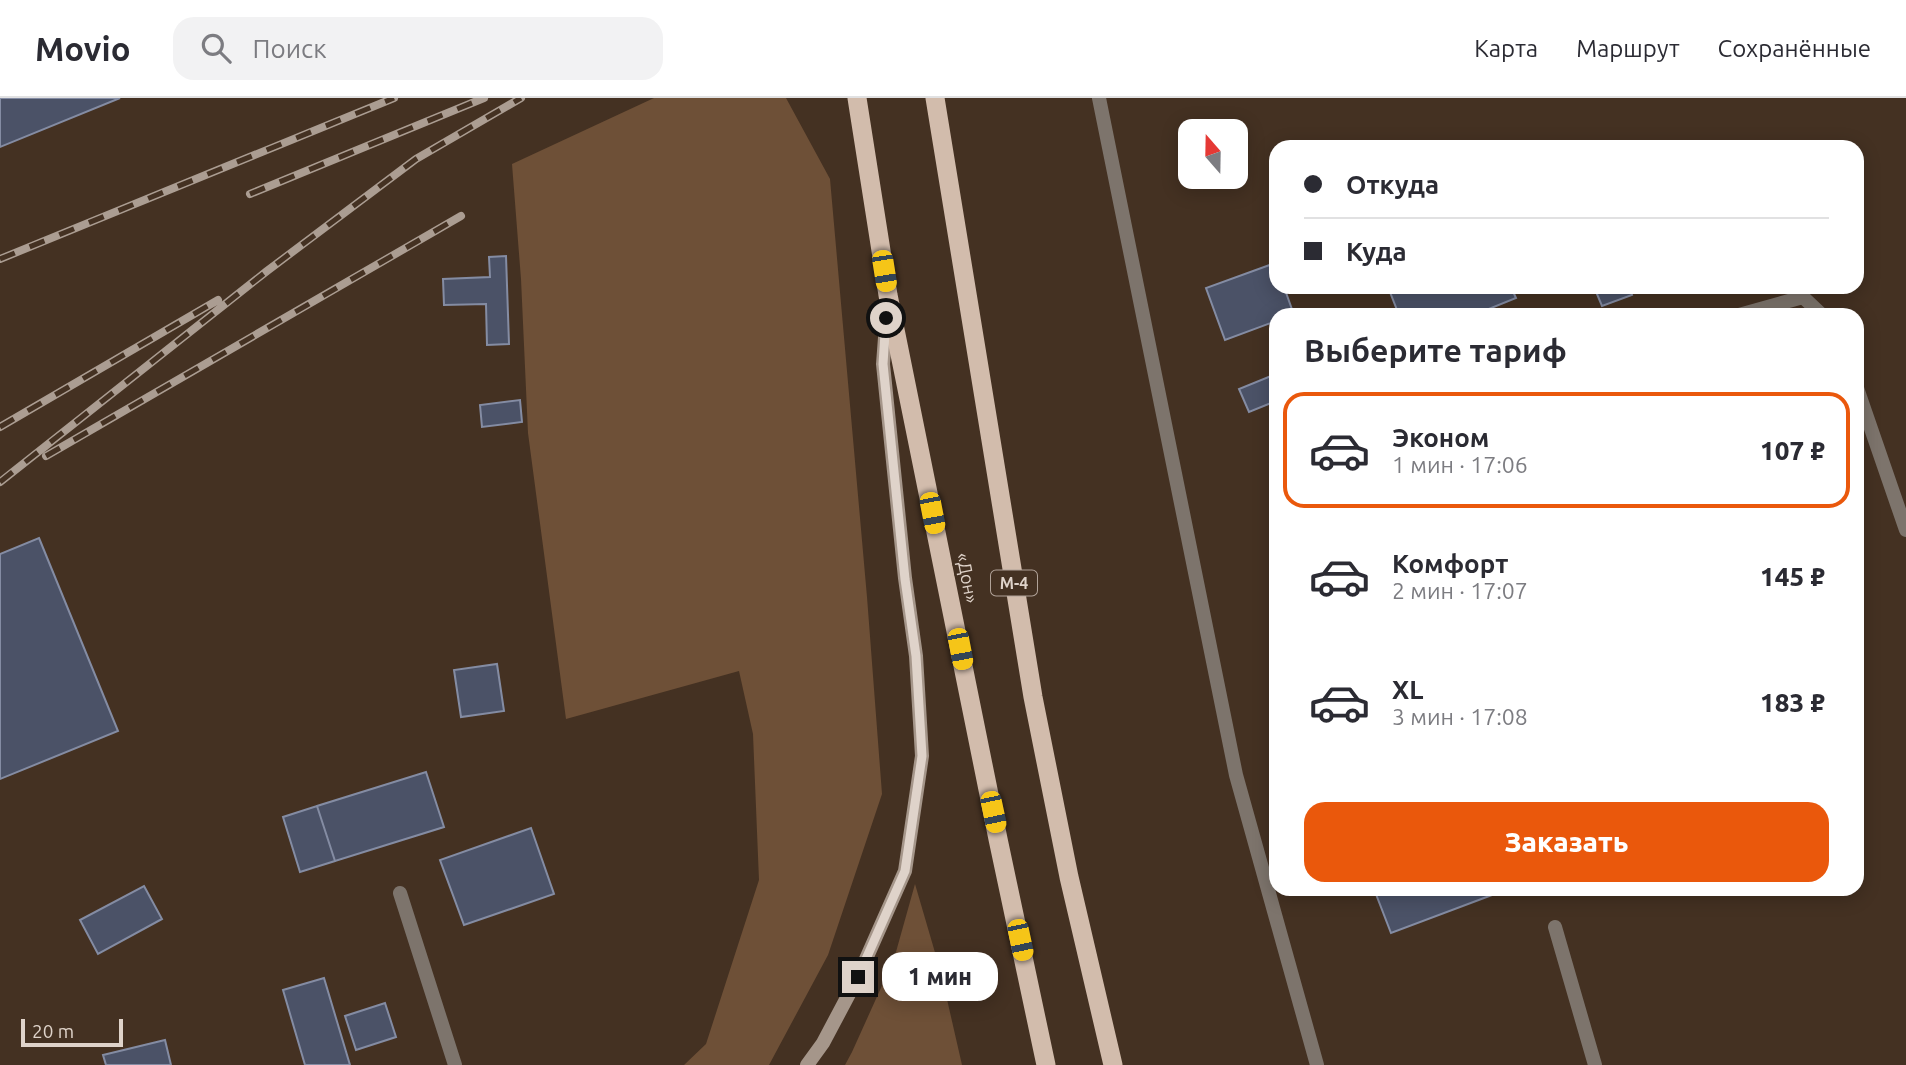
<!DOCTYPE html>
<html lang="ru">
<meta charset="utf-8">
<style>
:root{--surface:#fff;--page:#f2f2f3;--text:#2b2b33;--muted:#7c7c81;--line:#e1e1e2;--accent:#ea580c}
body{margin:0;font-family:Ubuntu,sans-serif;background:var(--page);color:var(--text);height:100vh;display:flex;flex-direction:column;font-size:26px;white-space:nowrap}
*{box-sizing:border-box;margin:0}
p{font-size:23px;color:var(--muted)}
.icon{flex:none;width:38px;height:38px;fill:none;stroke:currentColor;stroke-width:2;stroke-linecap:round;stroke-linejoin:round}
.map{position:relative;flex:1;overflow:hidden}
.details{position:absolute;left:1269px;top:210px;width:595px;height:588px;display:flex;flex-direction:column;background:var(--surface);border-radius:21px;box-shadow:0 4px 18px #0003}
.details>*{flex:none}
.top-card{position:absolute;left:1269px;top:42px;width:595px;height:154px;border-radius:21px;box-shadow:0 4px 18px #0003;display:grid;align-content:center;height:154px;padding:0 35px;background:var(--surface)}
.needle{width:46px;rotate:340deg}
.fabs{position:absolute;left:1178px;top:21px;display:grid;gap:14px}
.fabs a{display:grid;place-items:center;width:70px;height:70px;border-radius:14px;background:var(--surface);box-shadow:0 4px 18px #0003;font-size:35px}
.scale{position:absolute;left:21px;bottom:18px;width:102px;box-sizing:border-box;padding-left:7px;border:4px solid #dfd3ca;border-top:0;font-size:19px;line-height:24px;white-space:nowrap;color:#dfd3ca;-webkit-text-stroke:5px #443122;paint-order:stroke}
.end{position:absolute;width:32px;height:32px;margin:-16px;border:9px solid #dfd3ca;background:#111;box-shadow:0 0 0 4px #111}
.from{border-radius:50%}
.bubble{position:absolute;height:49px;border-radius:21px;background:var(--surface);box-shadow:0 4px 18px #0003;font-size:23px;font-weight:800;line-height:49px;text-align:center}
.car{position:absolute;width:21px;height:42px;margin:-21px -10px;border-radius:9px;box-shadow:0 0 5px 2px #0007;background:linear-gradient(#f5c518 24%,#345 0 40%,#f5c518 0 76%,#345 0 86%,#f5c518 0)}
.top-card b{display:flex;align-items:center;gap:24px;height:66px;font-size:26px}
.top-card b+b{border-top:2px solid var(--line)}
.top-card i{width:18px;height:18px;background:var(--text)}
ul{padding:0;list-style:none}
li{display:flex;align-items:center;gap:21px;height:116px;margin:0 14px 10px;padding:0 21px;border:4px solid transparent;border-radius:21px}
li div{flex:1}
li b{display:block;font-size:26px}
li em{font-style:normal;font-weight:800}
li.current{border-color:var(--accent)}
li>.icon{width:63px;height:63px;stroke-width:1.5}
h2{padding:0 35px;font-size:32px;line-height:84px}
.action{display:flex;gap:14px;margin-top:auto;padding:14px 35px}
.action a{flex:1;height:80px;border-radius:21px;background:var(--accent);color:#fff;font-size:28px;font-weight:800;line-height:80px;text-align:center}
header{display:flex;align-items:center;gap:42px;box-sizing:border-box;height:98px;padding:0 35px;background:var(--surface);border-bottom:2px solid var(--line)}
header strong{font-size:33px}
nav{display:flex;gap:38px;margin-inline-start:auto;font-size:24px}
.search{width:490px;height:63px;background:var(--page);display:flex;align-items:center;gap:18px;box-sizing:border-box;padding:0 24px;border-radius:21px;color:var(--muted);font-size:26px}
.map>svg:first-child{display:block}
</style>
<header>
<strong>Movio</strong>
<div class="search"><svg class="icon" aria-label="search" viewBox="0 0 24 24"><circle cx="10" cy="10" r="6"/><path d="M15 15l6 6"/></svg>Поиск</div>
<nav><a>Карта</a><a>Маршрут</a><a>Сохранённые</a></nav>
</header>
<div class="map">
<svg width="1906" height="967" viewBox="0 0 1906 967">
<rect width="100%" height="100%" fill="#443122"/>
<path fill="#6e5037" d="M654 0H786L830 81 867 499 882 696 828 857 769 967H684L706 946 759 782 753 636 739 573 566 621 528 335 521 181 512 66Z
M915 786 941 875 962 967H845L852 954 894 861Z"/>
<path fill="#4b5267" stroke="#848ca3" stroke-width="2" d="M0 0H120L0 49Z
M506 158 509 246 487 247 486 206 444 207 443 181 490 179 489 159Z
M1275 165 1276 189H1284L1294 217H1276V223L1225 242 1206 190Z
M1388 189H1511L1516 200 1474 217H1399Z
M1594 189H1629L1632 197 1602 208Z
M1276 276V303L1249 314 1239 291Z
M520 302 522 324 482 329 480 307Z
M39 440 118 633 0 681V456Z
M497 566 504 613 461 619 454 572Z
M426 674 444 729 335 763 317 708Z
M317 708 335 763 300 774 283 719Z
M531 730 554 796 464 827 440 762Z
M144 788 162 821 98 856 80 822Z
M1374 791H1508L1391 835Z
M324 880 350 967H305L283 892Z
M385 905 396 939 356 952 345 918Z
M165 942 171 967H106L103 957Z"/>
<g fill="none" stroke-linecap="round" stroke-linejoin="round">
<path stroke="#7d746c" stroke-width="14" d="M1099 0 1236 677 1317 967
M1739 217 1803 199 1822 217
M1857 290 1906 432
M400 795 455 967
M1555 829 1595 967"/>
<path stroke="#a5968a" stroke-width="14" d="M807 967 823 945 858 879 905 773 922 658 916 558 905 480 883 266 887 213"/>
<path stroke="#d2bcac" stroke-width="19" d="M857 0 888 197 998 741 1046 967
M935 0 1033 599 1069 779 1113 967"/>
<g stroke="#ab9d92" stroke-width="8">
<path id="rail" d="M250 96 484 0
M0 161 394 0
M0 329 218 202
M46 358 461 118
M0 384 267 173 416 61 521 0"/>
</g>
<use href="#rail" stroke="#443122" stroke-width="5" stroke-dasharray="16" stroke-linecap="butt"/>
</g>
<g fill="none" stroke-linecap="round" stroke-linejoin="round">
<path stroke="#dfd3ca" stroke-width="9" d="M858 879 905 773 922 658 916 558 905 481 883 266 886 220"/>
</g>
<g text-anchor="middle" stroke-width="5" stroke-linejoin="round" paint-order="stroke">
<rect fill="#443122" stroke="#b0a298" stroke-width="2" x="991" y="472.5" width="46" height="25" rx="5"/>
<g font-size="16" font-weight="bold" fill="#dfd3ca">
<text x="1014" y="491">М-4</text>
</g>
<g font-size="18" fill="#dfd3ca" stroke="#443122">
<text transform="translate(967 480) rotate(79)" y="6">«Дон»</text>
</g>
</g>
</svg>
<div class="fabs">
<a><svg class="needle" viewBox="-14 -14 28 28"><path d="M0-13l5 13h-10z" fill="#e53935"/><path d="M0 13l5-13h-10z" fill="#7c7c81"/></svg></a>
</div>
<div class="scale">20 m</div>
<i class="end from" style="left:886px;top:220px"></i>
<i class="end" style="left:858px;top:879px"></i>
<div class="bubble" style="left:882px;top:854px;width:116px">1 мин</div>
<i class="car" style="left:884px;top:173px;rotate:171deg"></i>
<i class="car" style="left:932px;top:415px;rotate:169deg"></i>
<i class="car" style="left:960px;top:551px;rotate:169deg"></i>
<i class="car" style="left:993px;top:714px;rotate:168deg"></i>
<i class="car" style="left:1020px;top:842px;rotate:168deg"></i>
<div class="top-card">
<b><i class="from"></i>Откуда</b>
<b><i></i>Куда</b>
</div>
<section class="details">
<h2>Выберите тариф</h2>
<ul>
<li class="current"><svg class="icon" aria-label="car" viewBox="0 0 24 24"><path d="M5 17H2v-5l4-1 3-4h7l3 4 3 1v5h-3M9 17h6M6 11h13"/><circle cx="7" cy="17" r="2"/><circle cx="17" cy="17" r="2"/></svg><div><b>Эконом</b><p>1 мин · 17:06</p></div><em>107 ₽</em></li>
<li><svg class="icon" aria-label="car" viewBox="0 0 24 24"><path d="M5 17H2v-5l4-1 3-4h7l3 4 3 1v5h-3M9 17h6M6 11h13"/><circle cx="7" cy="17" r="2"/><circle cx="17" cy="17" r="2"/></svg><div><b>Комфорт</b><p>2 мин · 17:07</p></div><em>145 ₽</em></li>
<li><svg class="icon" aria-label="car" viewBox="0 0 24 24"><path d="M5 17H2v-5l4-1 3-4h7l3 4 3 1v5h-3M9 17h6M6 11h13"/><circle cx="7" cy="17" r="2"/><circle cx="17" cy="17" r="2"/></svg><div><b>XL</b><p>3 мин · 17:08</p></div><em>183 ₽</em></li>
</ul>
<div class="action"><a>Заказать</a></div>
</section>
</div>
